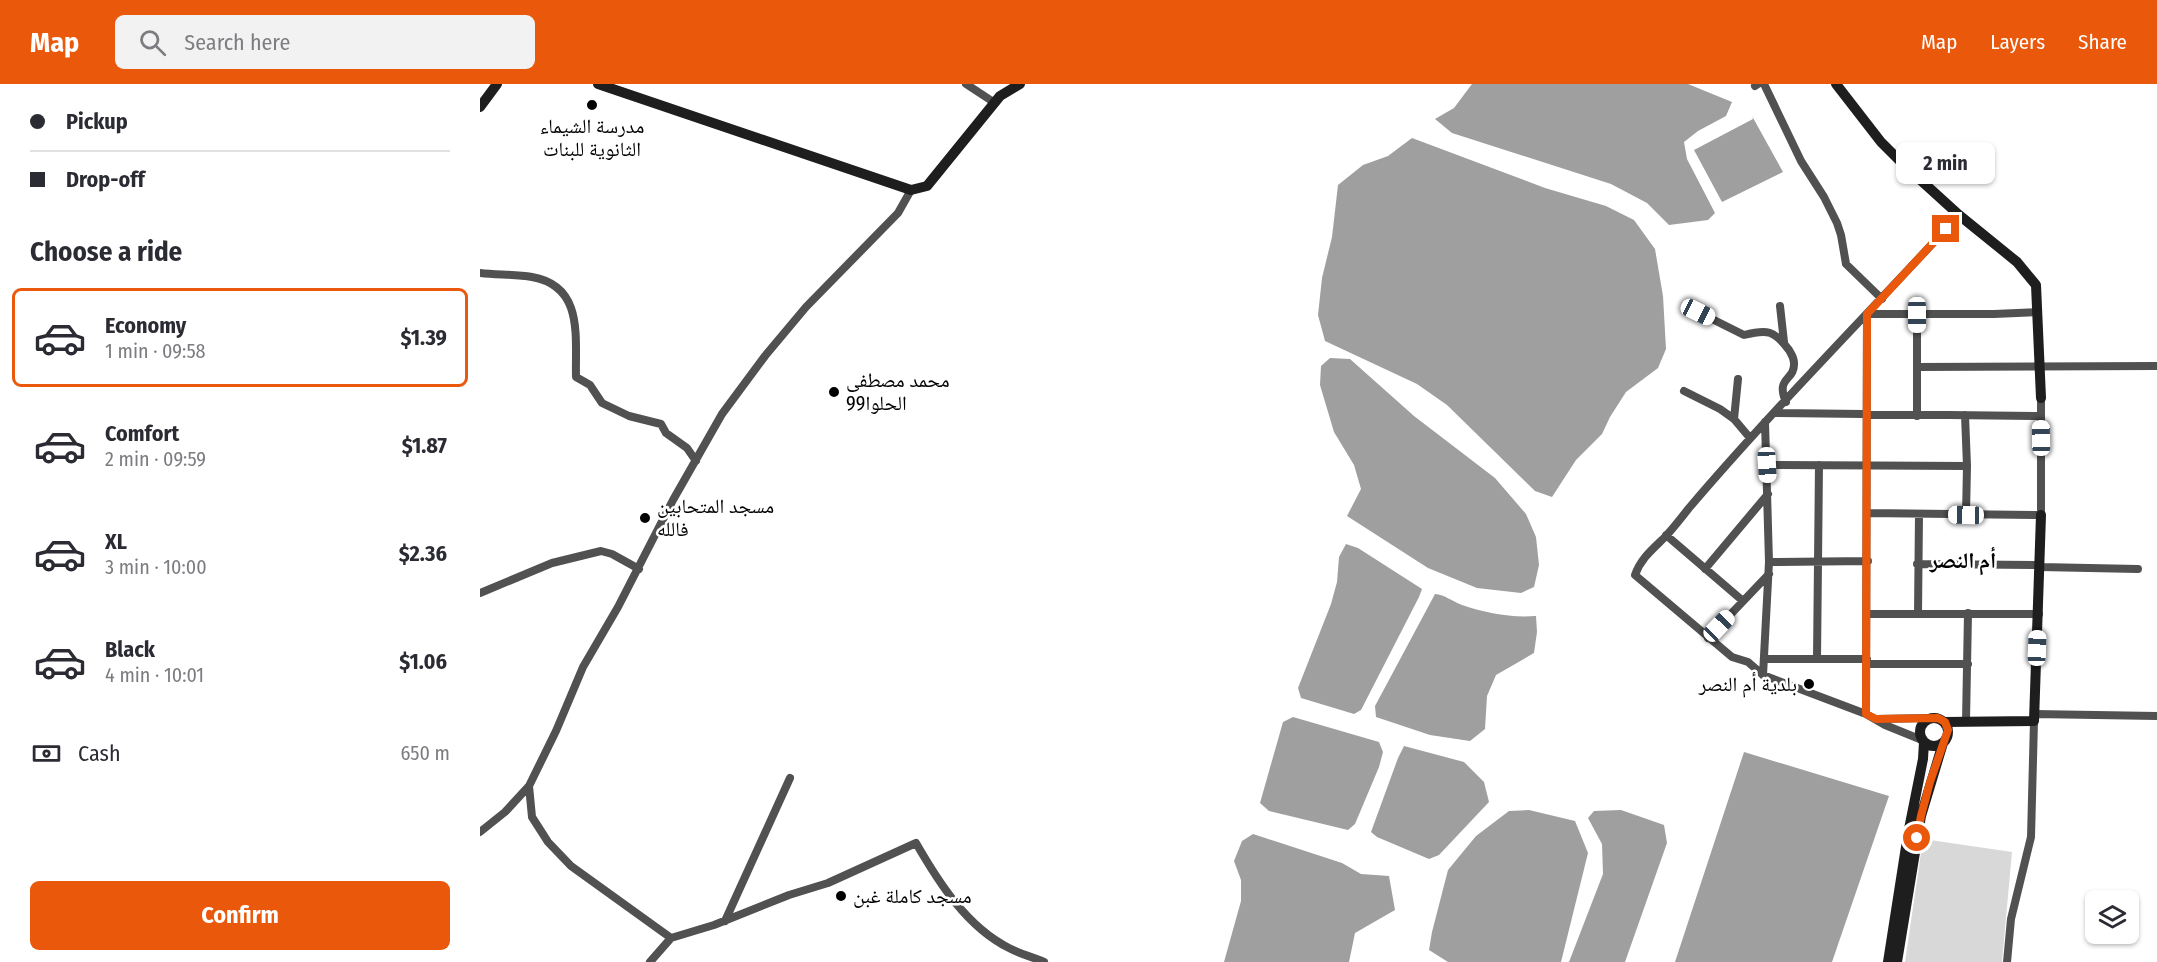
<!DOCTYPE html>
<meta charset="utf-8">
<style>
:root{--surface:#fff;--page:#f2f2f3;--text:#2b2b33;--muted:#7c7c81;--line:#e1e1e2;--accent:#ea580c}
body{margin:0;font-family:"Fira Sans Condensed","Noto Naskh Arabic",sans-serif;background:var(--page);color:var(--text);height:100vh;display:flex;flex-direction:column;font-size:22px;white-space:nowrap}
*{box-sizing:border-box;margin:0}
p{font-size:20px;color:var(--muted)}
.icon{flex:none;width:33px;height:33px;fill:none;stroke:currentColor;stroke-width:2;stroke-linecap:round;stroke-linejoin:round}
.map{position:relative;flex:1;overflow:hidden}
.details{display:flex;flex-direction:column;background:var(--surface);width:480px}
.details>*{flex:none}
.guide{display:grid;align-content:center;height:132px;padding:0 30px;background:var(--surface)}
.tools{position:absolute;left:1605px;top:806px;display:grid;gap:12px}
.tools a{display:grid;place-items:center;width:54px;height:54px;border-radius:9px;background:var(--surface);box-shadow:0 2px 4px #0004;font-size:30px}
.end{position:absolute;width:27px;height:27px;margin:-14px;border:8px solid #ea580c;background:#fff;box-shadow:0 0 0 3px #fff}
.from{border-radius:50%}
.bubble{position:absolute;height:42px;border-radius:9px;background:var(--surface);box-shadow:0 2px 4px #0004;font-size:20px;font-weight:700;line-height:42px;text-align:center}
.car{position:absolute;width:18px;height:36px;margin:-18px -9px;border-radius:8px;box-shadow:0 0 4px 2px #0007;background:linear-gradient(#fff 24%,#345 0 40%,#fff 0 76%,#345 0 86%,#fff 0)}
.guide b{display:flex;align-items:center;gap:21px;height:57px;font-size:22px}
.guide b+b{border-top:2px solid var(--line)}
.guide i{width:15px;height:15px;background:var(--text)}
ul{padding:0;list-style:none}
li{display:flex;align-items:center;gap:18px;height:99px;margin:0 12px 9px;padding:0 18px;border:3px solid transparent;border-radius:9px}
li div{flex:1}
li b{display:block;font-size:22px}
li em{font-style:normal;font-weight:700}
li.current{border-color:var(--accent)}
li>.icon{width:54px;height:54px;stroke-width:1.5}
h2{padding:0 30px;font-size:27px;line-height:72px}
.pay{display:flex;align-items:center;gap:15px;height:66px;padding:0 30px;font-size:22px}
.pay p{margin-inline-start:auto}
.button{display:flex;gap:12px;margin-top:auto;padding:12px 30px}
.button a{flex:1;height:69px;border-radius:9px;background:var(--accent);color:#fff;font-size:24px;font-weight:700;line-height:69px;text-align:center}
header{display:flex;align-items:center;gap:36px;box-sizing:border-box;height:84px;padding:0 30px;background:var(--accent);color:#fff}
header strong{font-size:28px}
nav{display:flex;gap:33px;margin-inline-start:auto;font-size:21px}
.search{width:420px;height:54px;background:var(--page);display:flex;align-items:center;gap:15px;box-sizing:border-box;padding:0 21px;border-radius:9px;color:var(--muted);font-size:22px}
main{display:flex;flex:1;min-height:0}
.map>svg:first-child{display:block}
</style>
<header>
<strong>Map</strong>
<div class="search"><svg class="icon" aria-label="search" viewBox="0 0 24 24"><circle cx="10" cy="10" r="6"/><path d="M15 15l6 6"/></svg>Search here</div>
<nav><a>Map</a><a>Layers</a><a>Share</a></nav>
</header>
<main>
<section class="details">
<div class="guide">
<b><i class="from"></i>Pickup</b>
<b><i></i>Drop-off</b>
</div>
<h2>Choose a ride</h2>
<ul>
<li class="current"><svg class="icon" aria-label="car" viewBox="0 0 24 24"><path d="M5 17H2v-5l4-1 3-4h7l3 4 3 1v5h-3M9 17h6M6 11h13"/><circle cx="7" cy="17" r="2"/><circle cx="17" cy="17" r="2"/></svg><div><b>Economy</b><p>1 min · 09:58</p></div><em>$1.39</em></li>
<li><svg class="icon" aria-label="car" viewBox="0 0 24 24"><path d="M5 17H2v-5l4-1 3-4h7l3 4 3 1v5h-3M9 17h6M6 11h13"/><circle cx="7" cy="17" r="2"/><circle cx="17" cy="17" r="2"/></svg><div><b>Comfort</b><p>2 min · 09:59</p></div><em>$1.87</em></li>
<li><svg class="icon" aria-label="car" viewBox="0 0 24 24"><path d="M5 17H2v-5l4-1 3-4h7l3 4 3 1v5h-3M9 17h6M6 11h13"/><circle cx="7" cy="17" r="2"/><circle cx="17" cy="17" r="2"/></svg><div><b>XL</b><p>3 min · 10:00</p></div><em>$2.36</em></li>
<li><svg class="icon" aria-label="car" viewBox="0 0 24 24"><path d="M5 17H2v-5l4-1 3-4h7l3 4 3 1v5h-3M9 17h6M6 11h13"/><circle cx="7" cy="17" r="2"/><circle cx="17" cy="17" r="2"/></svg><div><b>Black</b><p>4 min · 10:01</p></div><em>$1.06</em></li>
</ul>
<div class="pay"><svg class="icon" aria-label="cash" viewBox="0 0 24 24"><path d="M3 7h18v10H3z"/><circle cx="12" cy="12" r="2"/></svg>Cash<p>650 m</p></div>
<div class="button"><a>Confirm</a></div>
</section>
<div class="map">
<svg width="1677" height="878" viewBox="0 0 1677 878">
<rect width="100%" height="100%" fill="#fff"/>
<path fill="#d8d8d8" d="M1443 755 1532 768 1522 878H1425Z"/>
<path fill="#9f9f9f" d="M992 0H1208L1252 18 1246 32 1218 47 1204 58 1207 75 1235 129 1228 136 1189 141 1167 119 1131 100 972 49 955 35 974 24Z
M1272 32 1303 88 1242 118 1214 66 1273 35Z
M932 54 1065 104 1126 122 1154 136 1175 165 1183 212 1186 265 1178 284 1146 308 1130 333 1122 350 1096 376 1072 413 1055 407 967 321 937 300 845 257 838 231 842 194 852 153 858 101 883 81 908 72Z
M850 274 870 275 934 332 1015 394 1046 430 1056 453 1059 481 1054 503 1041 509 997 504 948 484 867 432 881 405 874 381 854 348 840 301 841 282Z
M866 460 878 464 942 505 939 513 881 626 874 630 821 614 818 604 851 520 857 498 859 473Z
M955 510C965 511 972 517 982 521 1006 529 1030 534 1056 532L1057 548 1054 569 1016 591 1007 612 1005 645 990 657 950 651 896 633 895 622Z
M813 633 899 658 903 668 899 683 875 740 868 746 789 727 780 719 803 638Z
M924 662 984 678 1004 698 1009 718 959 771 949 775 897 753 891 748 918 674Z
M1264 668 1409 712 1352 878H1195Z
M1049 726 1095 737 1108 769 1081 878H968L949 866 952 848 968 786 996 752 1029 727Z
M1141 726 1184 741 1187 759 1145 878H1089L1123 790 1122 760 1108 734 1114 727Z
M773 750 862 779 881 790 909 792 915 826 875 849 869 878H744L761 817V796L754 777 762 757Z"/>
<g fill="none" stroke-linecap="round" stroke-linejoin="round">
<path stroke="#515151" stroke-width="8" d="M486 0 515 19
M1284 0 1321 77 1344 113 1357 139 1361 151 1366 180 1402 215
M1275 2 1278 0
M0 189C17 191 35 190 52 193 104 202 95 253 96 293L110 301 122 319 149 332 181 340 186 349 207 364 216 377
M1300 222 1304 258
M1218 228 1264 251C1287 245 1294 246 1309 266 1311 270 1314 273 1314 279 1315 297 1295 293 1306 318
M1437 231V283L1677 282
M1437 283V332
M1204 307 1240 325 1254 335 1270 354
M1294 329 1561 332
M1485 331 1487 382 1486 431
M1254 335 1258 295
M1287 381 1487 382
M1388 429 1561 431V314
M1186 451 1263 517
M1289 478 1388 477
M1437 480 1560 481
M1560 483 1658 485
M1225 485 1288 410
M0 509 72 479 121 467 132 470 159 485
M1387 530H1559
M1438 530 1439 430
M1228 554 1289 490
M1285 575H1387
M1337 575 1339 381
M1387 580H1488
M1283 591 1289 478 1285 338
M1386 630 1387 230H1514L1558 228
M1554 630 1677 632
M1397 635 1449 634
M1486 637 1488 529
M1442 656 1405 641 1386 630 1283 591 1268 578 1252 573 1155 491C1161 474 1173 465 1186 452 1194 443 1202 433 1209 424 1295 323 1389 229 1479 131
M0 748 25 728 49 702
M245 837 310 694
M191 854 91 782 68 758 52 733 49 702 76 647 103 583 138 523 193 416 242 330 285 272 326 223 418 129 431 106
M191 854 234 841 309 811 348 799 436 759C459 799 487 843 529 864 540 870 553 873 564 878
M170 878 191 854
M1527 878 1531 835 1551 753 1554 637"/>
<path stroke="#1e1e1e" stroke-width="10" d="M118 0 431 106 447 102 520 12 540 0
M1356 0 1401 58 1424 81 1479 131 1537 178 1556 201 1561 314
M0 23 17 0
M1440 648a14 14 0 1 1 28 0a14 14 0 1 1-28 0Z
M1465 638 1554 637 1561 431
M1408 878 1428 750 1443 675 1444 658
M1417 878 1441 732 1463 659"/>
</g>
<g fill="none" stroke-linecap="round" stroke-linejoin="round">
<path stroke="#ea580c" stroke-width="8" d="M1437 754 1441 732 1450 698 1468 646 1465 638 1458 634 1396 635 1386 630 1387 230 1466 145"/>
</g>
<g fill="#000" stroke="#fff" stroke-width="2">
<circle cx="112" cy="21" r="6"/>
<circle cx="354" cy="308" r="6"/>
<circle cx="165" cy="434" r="6"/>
<circle cx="1329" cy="600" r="6"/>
<circle cx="361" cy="812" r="6"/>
</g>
<g text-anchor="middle" stroke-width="5" stroke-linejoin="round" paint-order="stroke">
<g font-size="20" fill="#000" stroke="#fff" text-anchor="start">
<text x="112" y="49" text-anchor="middle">مدرسة الشيماء<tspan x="112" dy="23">الثانوية للبنات</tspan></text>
<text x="366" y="303">محمد مصطفى<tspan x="366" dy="23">الحلوا99</tspan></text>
<text x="177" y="429">مسجد المتحابين<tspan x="177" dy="23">فالله</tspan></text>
<text x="1317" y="607" text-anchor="end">بلدية أم النصر</text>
<text x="373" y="819">مسجد كاملة غبن</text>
</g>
<g font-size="22" font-weight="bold" fill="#000" stroke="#fff">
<text x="1483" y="484">أم النصر</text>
</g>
</g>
</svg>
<div class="tools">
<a><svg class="icon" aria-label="layers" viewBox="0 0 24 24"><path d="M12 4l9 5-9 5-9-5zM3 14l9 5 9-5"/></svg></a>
</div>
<i class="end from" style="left:1437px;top:754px"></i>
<i class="end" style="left:1466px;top:145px"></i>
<div class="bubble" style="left:1416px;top:58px;width:99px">2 min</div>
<i class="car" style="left:1218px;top:228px;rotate:116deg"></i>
<i class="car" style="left:1437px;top:231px;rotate:180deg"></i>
<i class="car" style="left:1561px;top:354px;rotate:359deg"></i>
<i class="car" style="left:1287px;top:381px;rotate:177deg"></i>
<i class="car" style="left:1486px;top:431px;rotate:271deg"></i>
<i class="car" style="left:1239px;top:542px;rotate:44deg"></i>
<i class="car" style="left:1557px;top:564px;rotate:2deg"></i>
</div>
</main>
